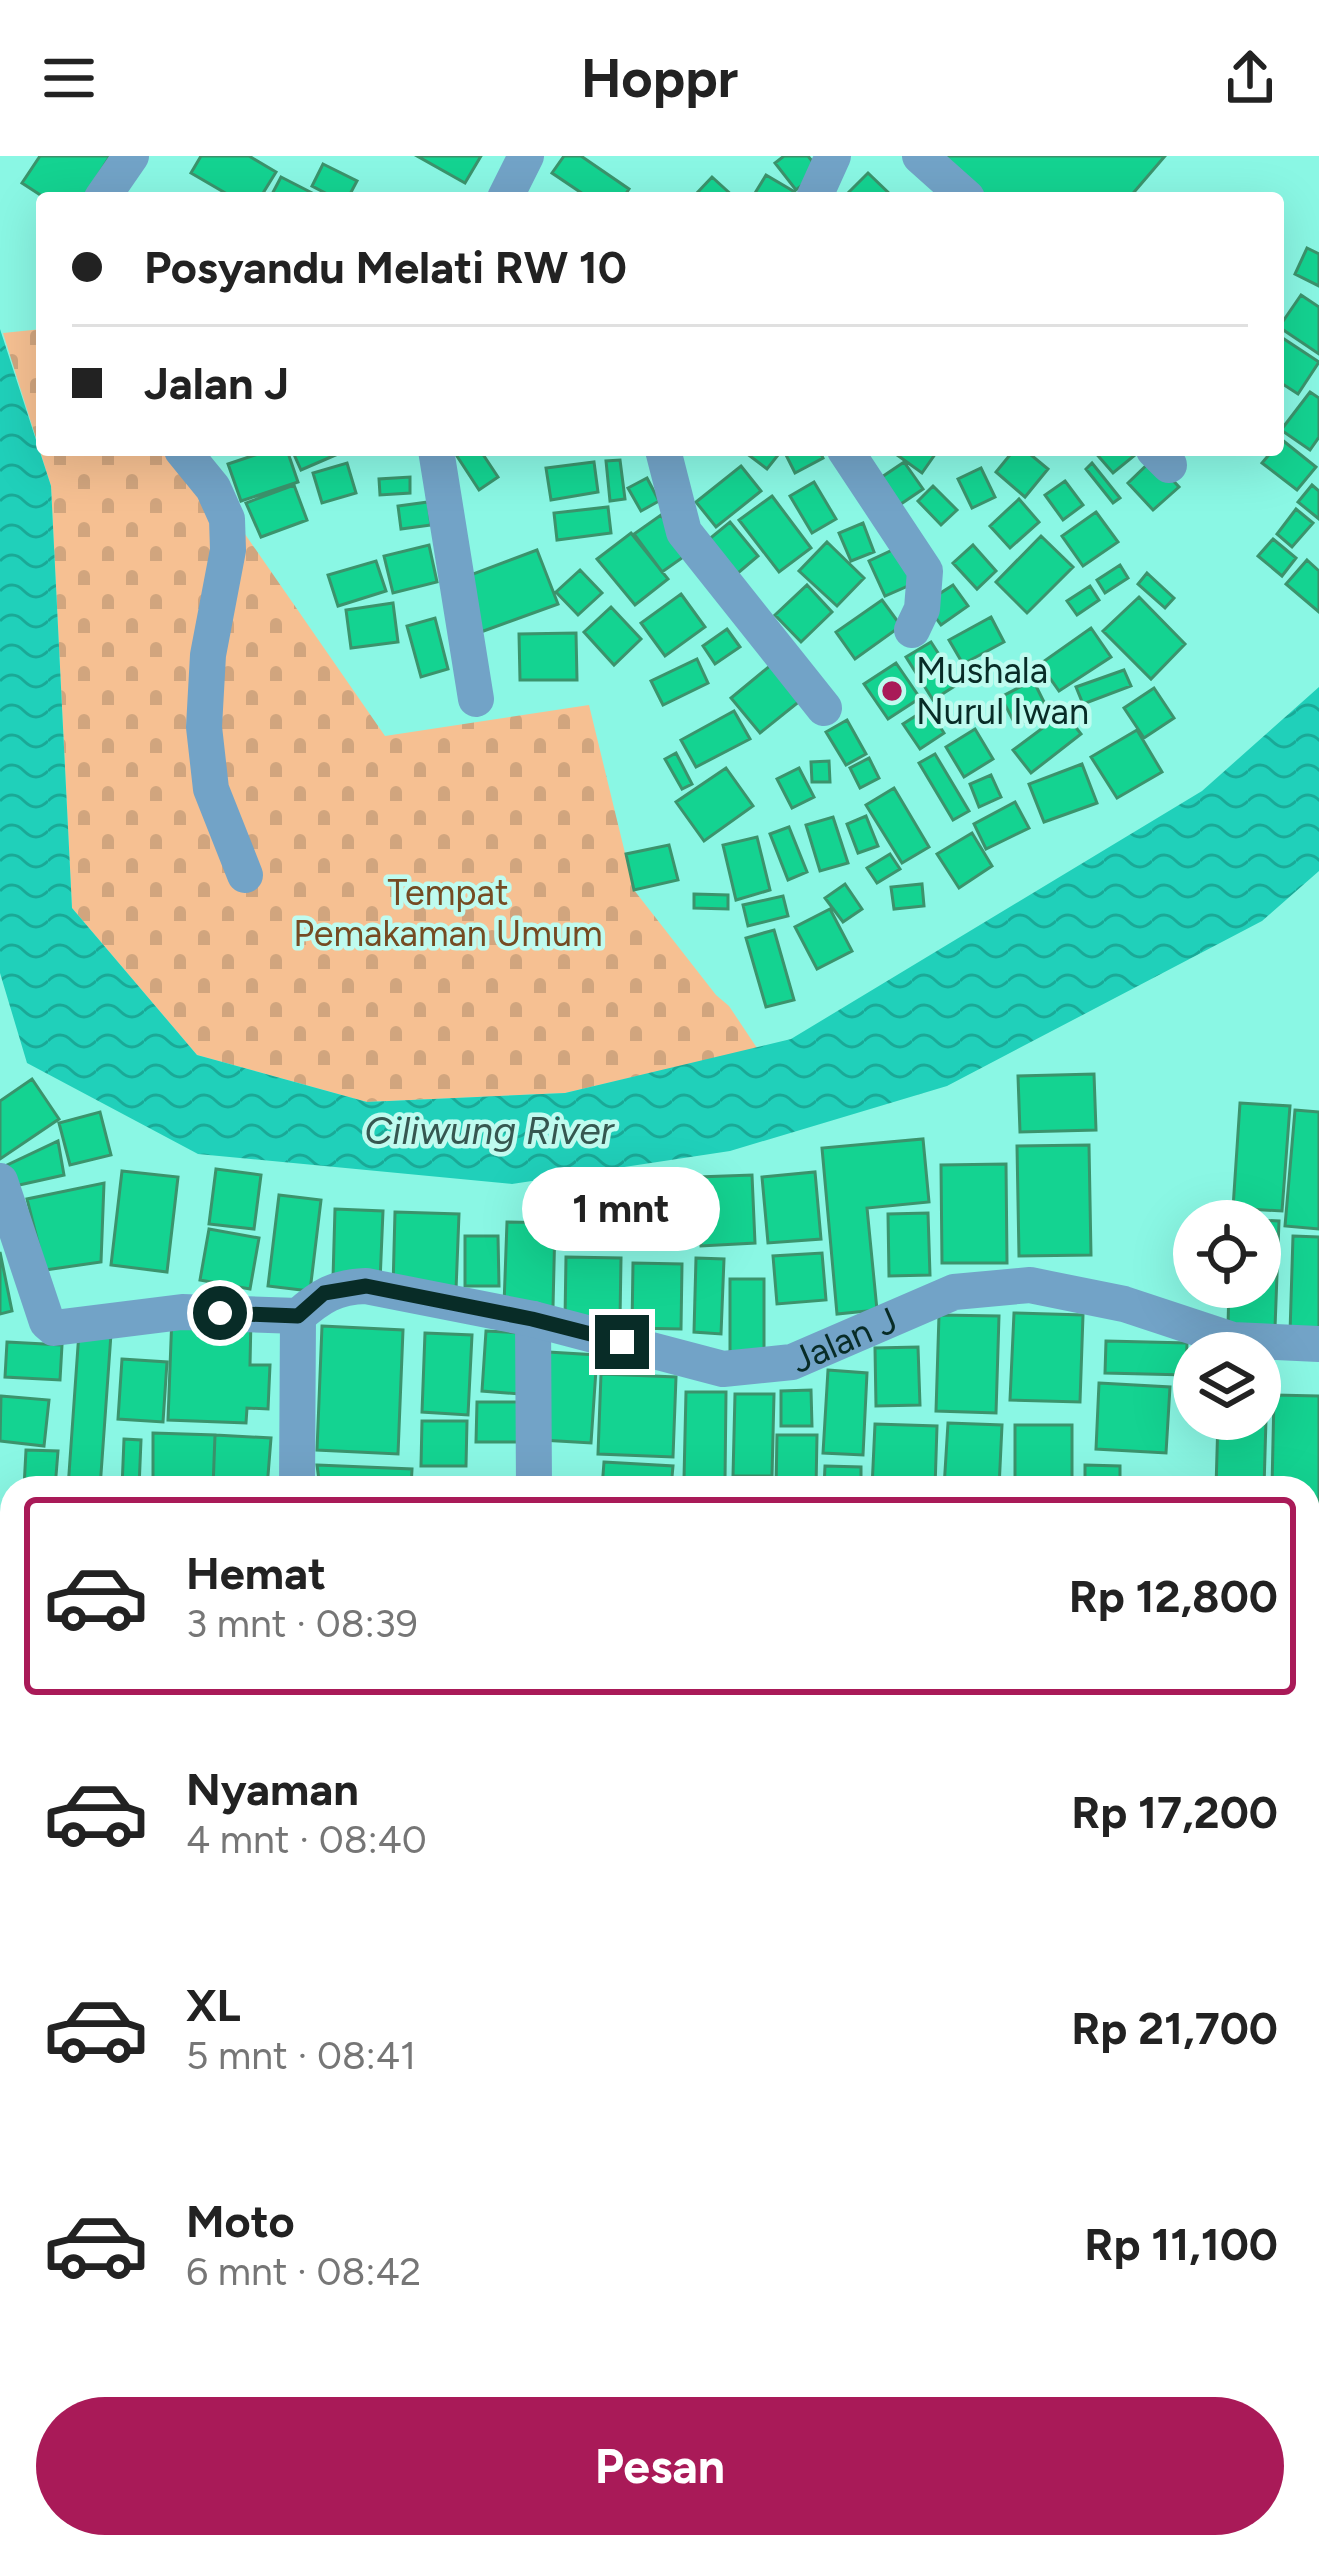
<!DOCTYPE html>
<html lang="id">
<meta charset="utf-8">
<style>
:root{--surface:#fff;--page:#f2f2f2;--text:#222;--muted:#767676;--line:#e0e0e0;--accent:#a91a58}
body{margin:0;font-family:Figtree,sans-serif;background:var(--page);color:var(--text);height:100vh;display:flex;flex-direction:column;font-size:45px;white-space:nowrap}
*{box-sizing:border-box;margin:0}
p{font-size:39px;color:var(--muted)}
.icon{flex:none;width:66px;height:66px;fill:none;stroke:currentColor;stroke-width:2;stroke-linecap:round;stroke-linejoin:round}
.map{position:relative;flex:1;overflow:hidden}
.drawer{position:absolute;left:0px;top:1320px;width:1320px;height:1083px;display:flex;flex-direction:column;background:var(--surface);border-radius:36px 36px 0 0;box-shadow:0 12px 48px #0002}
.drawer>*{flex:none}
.hud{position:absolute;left:36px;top:36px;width:1248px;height:264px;border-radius:12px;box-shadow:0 12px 48px #0002;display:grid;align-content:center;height:264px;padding:0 36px;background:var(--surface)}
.tools{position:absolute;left:1173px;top:1044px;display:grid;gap:24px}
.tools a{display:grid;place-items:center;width:108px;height:108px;border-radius:50%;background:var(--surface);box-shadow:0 12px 48px #0002;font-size:60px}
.end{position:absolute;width:54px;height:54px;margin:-27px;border:15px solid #082c27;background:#fff;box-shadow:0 0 0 6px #fff}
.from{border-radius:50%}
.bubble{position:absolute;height:84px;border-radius:42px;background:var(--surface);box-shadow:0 12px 48px #0002;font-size:39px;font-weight:700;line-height:84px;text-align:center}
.hud b{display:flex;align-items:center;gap:42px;height:114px;font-size:45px}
.hud b+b{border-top:3px solid var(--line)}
.hud i{width:30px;height:30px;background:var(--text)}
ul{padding:21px 0 0;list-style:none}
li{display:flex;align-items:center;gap:36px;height:198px;margin:0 24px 18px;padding:0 12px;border:6px solid transparent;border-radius:12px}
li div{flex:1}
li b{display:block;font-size:45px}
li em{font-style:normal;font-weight:700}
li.active{border-color:var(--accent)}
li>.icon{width:108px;height:108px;stroke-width:1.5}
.button{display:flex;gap:24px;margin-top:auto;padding:24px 36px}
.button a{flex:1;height:138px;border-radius:72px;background:var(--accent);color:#fff;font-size:48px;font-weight:700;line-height:138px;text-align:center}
header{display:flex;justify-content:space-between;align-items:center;height:156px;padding:0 36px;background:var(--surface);font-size:54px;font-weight:700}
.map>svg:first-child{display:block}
</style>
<header><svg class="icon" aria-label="menu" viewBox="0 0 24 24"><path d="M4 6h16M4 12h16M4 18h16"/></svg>Hoppr<svg class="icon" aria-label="share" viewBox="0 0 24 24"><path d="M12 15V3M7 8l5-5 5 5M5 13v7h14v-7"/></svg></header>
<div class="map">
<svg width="1319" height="2401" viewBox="0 0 1319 2401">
<defs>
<pattern id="cemetery-stones" width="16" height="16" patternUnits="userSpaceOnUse" patternTransform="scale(3)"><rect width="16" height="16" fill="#f6c092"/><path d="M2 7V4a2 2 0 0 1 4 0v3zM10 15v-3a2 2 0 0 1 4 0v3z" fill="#d1a57e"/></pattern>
<pattern id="water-waves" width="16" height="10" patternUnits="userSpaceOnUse" patternTransform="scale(3)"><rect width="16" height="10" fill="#20d0ba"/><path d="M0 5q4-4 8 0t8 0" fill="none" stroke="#1aa997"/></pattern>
</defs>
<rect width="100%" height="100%" fill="#8af7e4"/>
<path fill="url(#cemetery-stones)" d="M42 173V294H182L213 332 385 580 589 549 634 734 716 839 729 850 757 892 565 937 367 946 197 899 72 752 51 330 3 177Z"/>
<path fill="url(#water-waves)" d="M0 173 51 330 72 752 197 899 367 946 565 937 791 883 1202 635 1319 531V715L1262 765 947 930 730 995 512 1028 198 998 27 907 0 817Z
M0 1737 12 1751V1990L0 1929Z
M12 2034V2391H212V2401H0V2058Z"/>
<path fill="#14d391" stroke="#3b936c" stroke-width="3" d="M40 0H110L84 42H45L22 27Z
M201 0H249L276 16 260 42H234L191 17Z
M417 0H481L465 27Z
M564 0H581L629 33 623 42H589L552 17Z
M784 0H808L820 15 796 34 775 7Z
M935 0H1165L1129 42H984Z
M323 8 357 25 348 42H335L312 30Z
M868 17 894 42H843Z
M766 19 805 42H752Z
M281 21 322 42H270Z
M712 21 735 42H700L696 38Z
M1307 92 1319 98V130L1295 118Z
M1301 139 1319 151V198L1279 171Z
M1278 179 1319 206 1298 238 1278 225Z
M1310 236 1319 242V281L1310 294 1281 274Z
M1281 283 1316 311 1297 334 1262 307 1273 294H1278Z
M270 294H287L298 326 241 345 228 308Z
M292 294H347L301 314Z
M453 294H480L498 321 479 334Z
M742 294H782L767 313Z
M819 294 823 302 795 317 784 295Z
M895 294H938L922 317 893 296Z
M1014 294H1025L1048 313 1025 341 996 316Z
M1093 294H1139L1140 295 1113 317Z
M1153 303 1179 331 1153 354 1128 327Z
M620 304 625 343 610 345 606 305Z
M594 306 598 336 551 344 546 312Z
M904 306 923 333 892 354 873 327Z
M347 307 356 337 322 347 313 317Z
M1092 307 1120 342 1113 347 1086 313Z
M741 310 761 335 716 371 696 346Z
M981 312 995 341 972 352 958 323Z
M410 321V337L380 339 379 323Z
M647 322 659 345 641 355 628 332Z
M1065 325 1083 349 1063 364 1045 339Z
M814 326 836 363 812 377 790 340Z
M294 329 307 364 261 381 246 347Z
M1312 329 1319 335V363L1298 346Z
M933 330 957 354 941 369 918 345Z
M772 340 811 392 779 416 739 364Z
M1019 343 1039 366 1010 392 990 370Z
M428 346 431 369 401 373 398 350Z
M608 351 611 377 557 384 554 357Z
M1296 353 1313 367 1292 391 1277 378Z
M1096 356 1118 386 1083 410 1062 380Z
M661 359 689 397 662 416 634 378Z
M730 366 758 400 731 423 702 389Z
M863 367 874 396 851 405 839 377Z
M631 377 668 423 635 449 597 403Z
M1041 380 1073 411 1027 457 996 426Z
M1273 383 1296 402 1282 420 1258 400Z
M827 386 864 422 837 450 799 415Z
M429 389 437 426 393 437 384 400Z
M973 389 996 415 977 433 953 407Z
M901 390 917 426 885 440 869 405Z
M537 394 558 448 478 477 457 424Z
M1307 404 1319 415V456L1286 428Z
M376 405 386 435 338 450 328 419Z
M1120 409 1128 422 1105 437 1097 424Z
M580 414 602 437 578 459 556 436Z
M1147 417 1174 442 1165 452 1138 428Z
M807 429 832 456 801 486 775 459Z
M953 429 968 450 941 469 925 447Z
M1090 430 1099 444 1077 459 1067 445Z
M681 438 705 471 665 500 641 467Z
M1139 441 1185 488 1151 523 1103 475Z
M882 444 901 470 855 503 836 476Z
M393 447 398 486 351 492 346 454Z
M611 451 641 483 614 509 584 476Z
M991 461 1004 486 963 508 949 484Z
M435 462 448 513 421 521 407 470Z
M1091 472 1111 501 1059 535 1040 508Z
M727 473 740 491 715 508 703 490Z
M576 477 577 524H520L519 478Z
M931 486 958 528 933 544 906 501Z
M697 503 708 527 663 549 651 525Z
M896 507 920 542 888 563 864 528Z
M771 509 801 544 760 577 731 542Z
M1124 514 1131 530 1083 548 1076 531Z
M1033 524 1048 554 1016 570 1001 541Z
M1154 532 1174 562 1144 582 1124 552Z
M928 552 944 577 920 593 903 568Z
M734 555 750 583 696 611 681 584Z
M1064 556 1081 578 1031 617 1013 594Z
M847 564 866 598 846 609 826 576Z
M975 573 993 603 964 621 946 591Z
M1137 574 1162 616 1117 642 1091 601Z
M676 597 692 628 682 633 665 603Z
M935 598 969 655 953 664 919 607Z
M869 602 879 622 860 632 850 612Z
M829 605 830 626H812L811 606Z
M1082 608 1097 647 1044 666 1029 628Z
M726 612 753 650 704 685 676 646Z
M799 612 814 641 792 652 777 623Z
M991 619 1001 641 979 651 970 628Z
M894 632 929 691 902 707 866 649Z
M1015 646 1029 672 986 693 974 668Z
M866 660 878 690 858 697 847 668Z
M833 661 848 707 820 715 806 669Z
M789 671 807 716 788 724 770 678Z
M972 677 992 710 959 732 937 698Z
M757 681 770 734 736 744 723 689Z
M669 689 678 724 634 734 626 698Z
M890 698 900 713 877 727 867 712Z
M845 728 862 753 843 766 825 742Z
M922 728 924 750 894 753 891 731Z
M694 738 728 739V753L694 752Z
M783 740 788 760 748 770 743 749Z
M830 753 852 795 817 813 795 771Z
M774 774 794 844 766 851 746 782Z
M1094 918 1096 974 1020 976 1018 920Z
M32 923 59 963 0 1003V945Z
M1240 947 1290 950 1282 1055 1233 1052Z
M1295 954 1319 956V1073L1285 1070Z
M100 956 111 999 70 1009 59 967Z
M923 983 929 1046 867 1052 877 1154 837 1158 822 992Z
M58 985 64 1019 6 1032 1 1012Z
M1089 989 1091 1099 1019 1100 1017 990Z
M1006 1008 1007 1107H942L941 1009Z
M216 1013 261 1019 254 1073 209 1068Z
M122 1015 178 1021 167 1116 111 1109Z
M815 1016 821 1083 768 1087 762 1021Z
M752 1019 755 1087 701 1090 698 1021Z
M104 1027 101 1106 45 1114 27 1043Z
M279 1039 321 1044 310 1135 268 1130Z
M335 1053 383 1055 380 1126 333 1122Z
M395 1056 459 1058 456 1134 393 1132Z
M928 1057 930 1119 889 1120 888 1058Z
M1232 1063 1279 1065 1275 1172 1228 1170 1229 1131H1260V1065Z
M507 1066 555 1067 553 1151 504 1149Z
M209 1073 259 1082 250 1133 200 1124Z
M465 1080H498L499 1130H465Z
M1293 1080 1319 1081V1177H1290Z
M0 1096 12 1155 0 1158Z
M822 1097 826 1144 777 1148 773 1100Z
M566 1101 621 1102 620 1164 565 1163Z
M696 1102 724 1103 721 1178 694 1176Z
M633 1107 682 1108 681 1173 632 1172Z
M730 1123H764V1199L730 1198Z
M1014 1157 1083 1159 1080 1246 1010 1244Z
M172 1159 251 1162 250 1209H270L268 1253 247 1252 246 1267 168 1264Z
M939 1159 999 1160 996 1257 936 1255Z
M322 1170 403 1174 398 1298 317 1294Z
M486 1175 522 1177 519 1238 482 1235Z
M79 1176 111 1178 100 1332H68Z
M425 1177 472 1179 468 1259 422 1256Z
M1106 1185 1187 1187 1186 1219 1105 1217Z
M7 1186 62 1189 60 1224 5 1221Z
M918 1191 920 1249 876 1250 875 1192Z
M548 1196 597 1199 591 1287 542 1284Z
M122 1203 167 1206 163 1266 118 1263Z
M828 1214 867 1217 863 1299 823 1297Z
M601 1218 676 1221 673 1301 598 1298Z
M1099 1227 1170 1231 1166 1297 1096 1293Z
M1260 1228H1267L1264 1332H1216L1218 1263H1260Z
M811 1234 812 1270H781V1235Z
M686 1236H726L725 1325 684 1323Z
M735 1238H774L772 1320H733Z
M1274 1239 1319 1240V1386H1308V1332H1272Z
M1 1240 49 1244 44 1290 0 1285Z
M477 1246H518V1286H476Z
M422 1265H467L466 1310H421Z
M948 1267 1002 1269 999 1332H944Z
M875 1268 937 1270 935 1332H872Z
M1015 1269H1072V1332H1015Z
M153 1277 215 1279 213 1332H153Z
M215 1279 271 1282 267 1332H213Z
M777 1279H817L816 1332H776Z
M124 1283 141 1284 139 1332H122Z
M26 1294 58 1295 55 1332H24Z
M604 1306 673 1310 671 1332H602Z
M317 1309 412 1313 411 1332H320Z
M1085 1309 1120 1310V1332H1085Z
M825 1310 861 1311V1332H824Z
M1308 1393 1319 1394V1459H1308Z
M1308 1474 1319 1475 1315 1594H1308Z
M1308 1921H1319V1961L1308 1960Z
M1312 2151H1319V2216L1308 2215Z
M1308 2229 1319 2230V2335L1308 2334Z
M394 2391H509L508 2401H393Z
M516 2391H553L552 2401H516Z"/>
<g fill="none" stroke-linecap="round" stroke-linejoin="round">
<path stroke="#72a3c7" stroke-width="27" d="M0 1388 12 1402"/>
<g stroke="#72a3c7" stroke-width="36">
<path d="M920 0 967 42"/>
<path d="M102 42 131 0"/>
<path d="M505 42 526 0"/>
<path d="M814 42 833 0"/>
<path d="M182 294 213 332 227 363 228 394 208 499 204 571 211 633 245 719"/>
<path d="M436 294 476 543"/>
<path d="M663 294 684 376 824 552"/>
<path d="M845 294 925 415 922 453 912 474"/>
<path d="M1154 294 1169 309"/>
<path d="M0 1025 47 1166 54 1172 182 1156 298 1160"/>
<path d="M533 1163 534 1332"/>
<path id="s1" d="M297 1332 298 1160C321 1140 335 1131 366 1130L533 1163 723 1213 792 1206 954 1136 1030 1129 1124 1148 1233 1184 1319 1188"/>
<path d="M0 1579 12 1596"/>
<path d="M1308 1608 1319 1606"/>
<path d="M1308 1825 1314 1793 1319 1655"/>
<path d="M1308 1973H1319"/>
<path d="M1308 2350 1319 2351"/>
<path d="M385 2391 386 2401"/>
<path d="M592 2401V2391"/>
<path d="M680 2401 712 2391"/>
<path d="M999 2401 1001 2391"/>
</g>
</g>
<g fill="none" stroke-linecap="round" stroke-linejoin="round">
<path stroke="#082c27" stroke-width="15" d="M220 1157 298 1160 324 1137 366 1130 532 1163 622 1186"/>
</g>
<circle fill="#a91a58" stroke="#bffbef" stroke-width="4.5" cx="892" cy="535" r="12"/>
<g text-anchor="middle" stroke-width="9" stroke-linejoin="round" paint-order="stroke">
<g font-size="36" fill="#082c27" stroke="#bffbef" text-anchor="start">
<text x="916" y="527">Mushala<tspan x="916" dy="41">Nurul Iwan</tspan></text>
</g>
<g font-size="36" fill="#754b23" stroke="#bffbef">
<text x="448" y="749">Tempat<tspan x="448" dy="41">Pemakaman Umum</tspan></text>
</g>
<g font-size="36" fill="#082c27" stroke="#bffbef">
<text dy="13" stroke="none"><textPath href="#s1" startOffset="741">Jalan J</textPath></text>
</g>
<g font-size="39" font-style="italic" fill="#365750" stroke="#bffbef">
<text x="489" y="988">Ciliwung River</text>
</g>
</g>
</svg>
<div class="tools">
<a><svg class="icon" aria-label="locate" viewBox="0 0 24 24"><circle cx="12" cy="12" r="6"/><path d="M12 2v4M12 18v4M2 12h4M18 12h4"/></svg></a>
<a><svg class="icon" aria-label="layers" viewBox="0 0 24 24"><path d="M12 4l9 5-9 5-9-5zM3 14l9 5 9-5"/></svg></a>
</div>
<i class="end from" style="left:220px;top:1157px"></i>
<i class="end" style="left:622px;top:1186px"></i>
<div class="bubble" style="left:522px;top:1011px;width:198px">1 mnt</div>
<div class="hud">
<b><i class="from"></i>Posyandu Melati RW 10</b>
<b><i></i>Jalan J</b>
</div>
<section class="drawer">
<ul>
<li class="active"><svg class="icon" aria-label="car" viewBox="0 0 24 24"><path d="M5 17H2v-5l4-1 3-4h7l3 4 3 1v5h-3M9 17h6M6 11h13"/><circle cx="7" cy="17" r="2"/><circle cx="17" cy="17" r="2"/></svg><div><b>Hemat</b><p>3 mnt · 08:39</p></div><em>Rp 12,800</em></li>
<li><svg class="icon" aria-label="car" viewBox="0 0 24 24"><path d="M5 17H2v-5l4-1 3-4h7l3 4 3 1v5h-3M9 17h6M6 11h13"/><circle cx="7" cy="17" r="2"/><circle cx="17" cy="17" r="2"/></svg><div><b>Nyaman</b><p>4 mnt · 08:40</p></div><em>Rp 17,200</em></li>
<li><svg class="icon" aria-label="car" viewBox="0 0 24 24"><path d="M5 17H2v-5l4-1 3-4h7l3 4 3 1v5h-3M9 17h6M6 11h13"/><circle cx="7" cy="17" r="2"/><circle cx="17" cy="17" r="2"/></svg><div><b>XL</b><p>5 mnt · 08:41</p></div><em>Rp 21,700</em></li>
<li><svg class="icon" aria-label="car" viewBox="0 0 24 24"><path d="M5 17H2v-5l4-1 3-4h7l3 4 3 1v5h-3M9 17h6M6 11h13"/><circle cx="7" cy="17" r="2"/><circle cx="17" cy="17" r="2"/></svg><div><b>Moto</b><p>6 mnt · 08:42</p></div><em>Rp 11,100</em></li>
</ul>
<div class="button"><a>Pesan</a></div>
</section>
</div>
